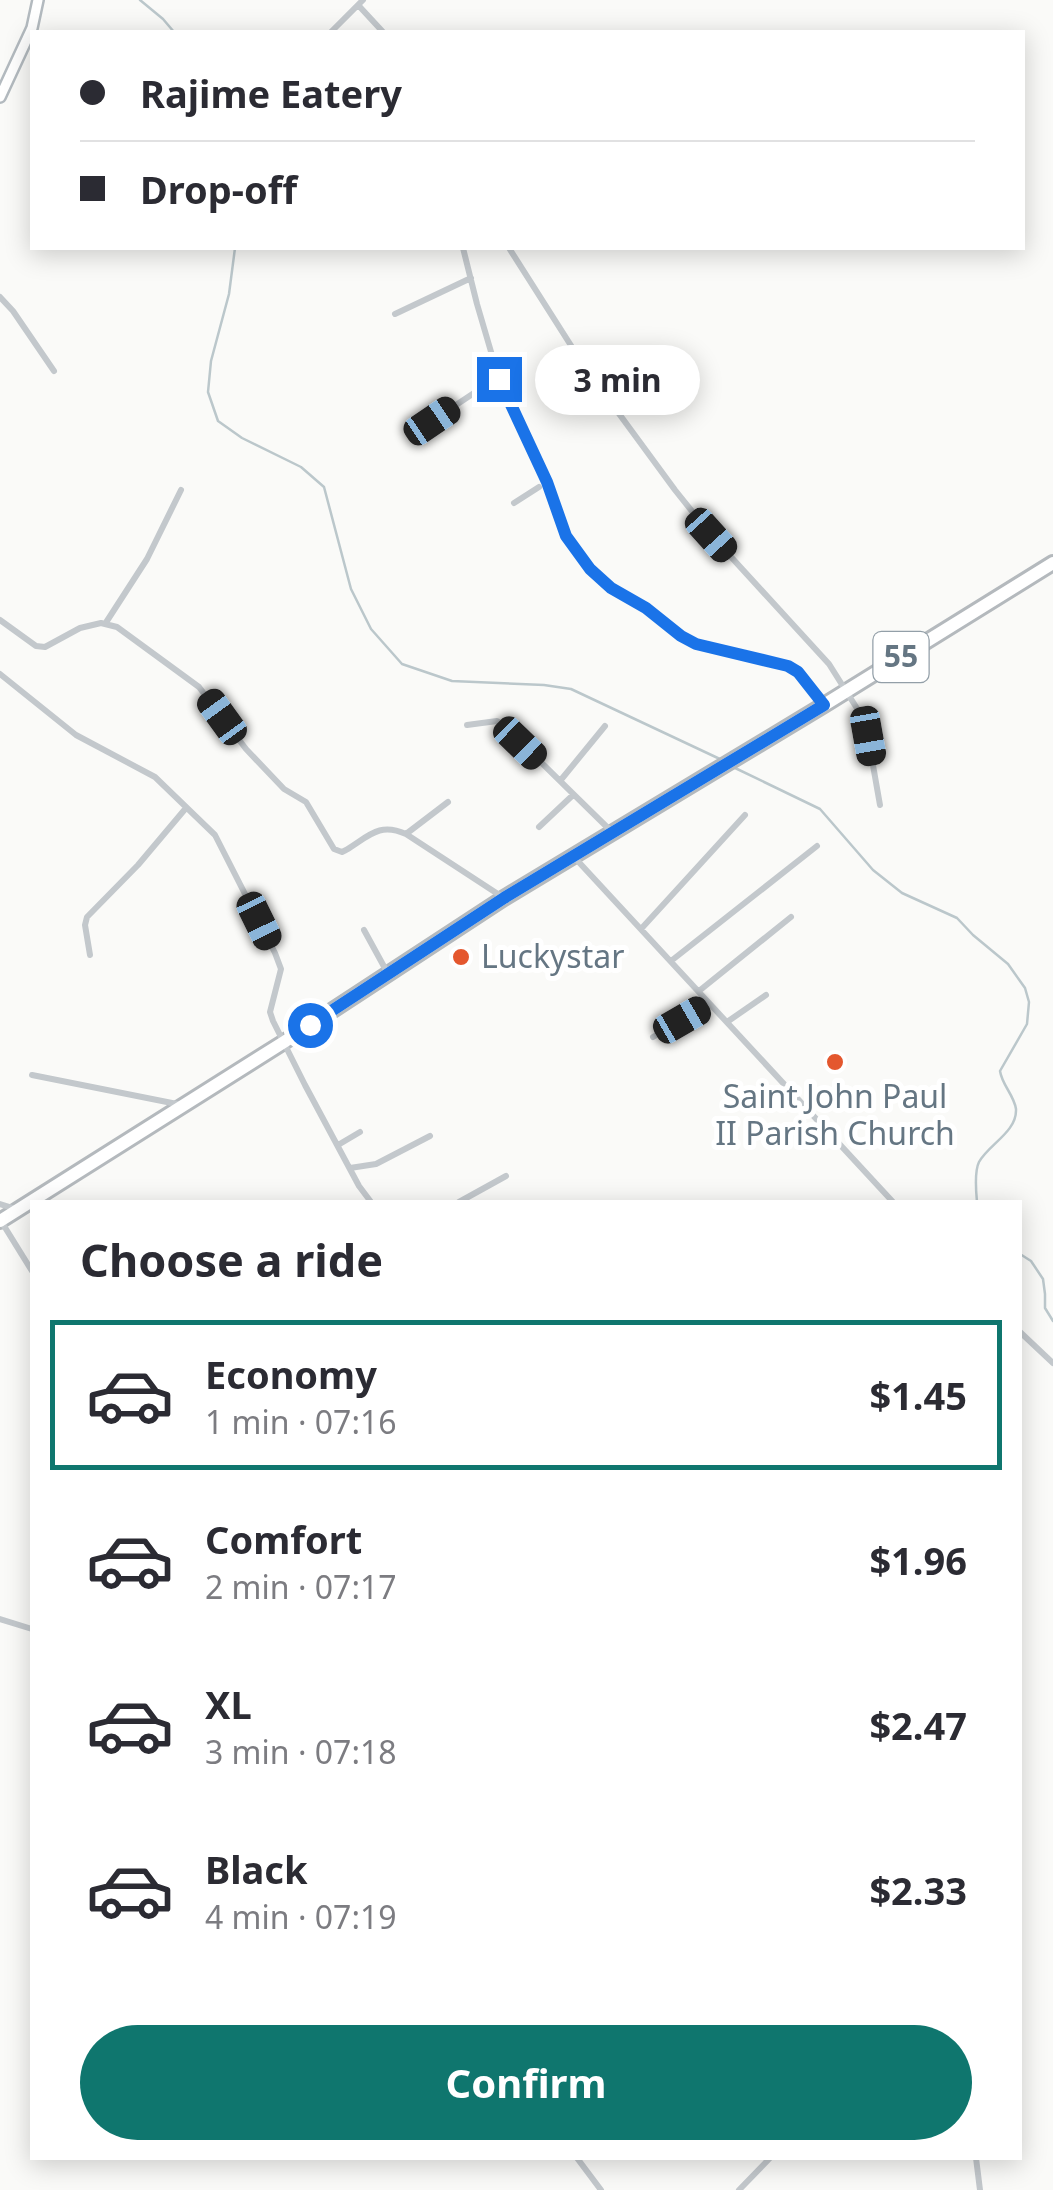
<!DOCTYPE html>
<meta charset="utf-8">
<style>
:root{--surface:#fff;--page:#f7f7f7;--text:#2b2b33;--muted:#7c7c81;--line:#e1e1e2;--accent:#0f766e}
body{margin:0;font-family:"Noto Sans",sans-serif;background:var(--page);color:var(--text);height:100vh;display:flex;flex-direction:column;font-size:38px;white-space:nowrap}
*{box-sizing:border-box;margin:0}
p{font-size:32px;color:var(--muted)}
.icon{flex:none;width:55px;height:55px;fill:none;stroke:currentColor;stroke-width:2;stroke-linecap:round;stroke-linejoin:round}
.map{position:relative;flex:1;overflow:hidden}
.sheet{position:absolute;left:30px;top:1200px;width:992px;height:960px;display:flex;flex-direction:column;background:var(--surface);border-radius:0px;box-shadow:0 5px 25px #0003}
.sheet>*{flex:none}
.top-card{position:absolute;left:30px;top:30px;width:995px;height:220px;border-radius:0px;box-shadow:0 5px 25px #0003;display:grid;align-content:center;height:220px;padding:0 50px;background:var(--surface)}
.end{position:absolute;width:45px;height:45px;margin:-22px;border:12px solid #1a73e8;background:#fff;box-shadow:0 0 0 5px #fff}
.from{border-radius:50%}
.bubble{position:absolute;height:70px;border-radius:35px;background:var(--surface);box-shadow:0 5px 25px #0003;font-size:32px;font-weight:700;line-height:70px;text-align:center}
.car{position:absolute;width:30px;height:60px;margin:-30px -15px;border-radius:12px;box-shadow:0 0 8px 2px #0007;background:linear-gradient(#222 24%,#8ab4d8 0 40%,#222 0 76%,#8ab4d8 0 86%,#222 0)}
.top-card b{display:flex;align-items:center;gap:35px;height:95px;font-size:38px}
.top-card b+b{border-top:2px solid var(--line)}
.top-card i{width:25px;height:25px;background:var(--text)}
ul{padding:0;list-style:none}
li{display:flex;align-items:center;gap:30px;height:150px;margin:0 20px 15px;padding:0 30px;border:5px solid transparent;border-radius:0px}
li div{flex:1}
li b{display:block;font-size:38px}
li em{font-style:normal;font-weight:700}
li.selected{border-color:var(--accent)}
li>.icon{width:90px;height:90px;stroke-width:1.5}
h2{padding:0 50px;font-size:45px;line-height:120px}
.action{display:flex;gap:20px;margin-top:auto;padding:20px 50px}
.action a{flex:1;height:115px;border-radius:60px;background:var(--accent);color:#fff;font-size:40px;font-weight:700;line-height:115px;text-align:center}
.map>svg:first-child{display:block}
</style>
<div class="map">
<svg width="1053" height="2190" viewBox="0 0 1053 2190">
<rect width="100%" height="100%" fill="#fafaf8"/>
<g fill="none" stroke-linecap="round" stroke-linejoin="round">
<path stroke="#bbc7cb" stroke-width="2.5" d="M140 0 163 19 174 32
M235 248 229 294 211 361 208 392 218 421 242 438 301 467 324 487 351 589 371 629 402 664 452 681 544 685 571 689 722 760
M733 767 820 809 873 870 902 893 957 918 973 935 1008 964 1025 988 1029 1002 1027 1024 1000 1071C1002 1085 1014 1095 1016 1109 1017 1132 989 1144 979 1162 974 1172 976 1191 977 1202
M1020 1254 1031 1261 1043 1279 1045 1294V1308L1053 1321"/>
<g stroke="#b3babf" stroke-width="14">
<path id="secondary" d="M0 97 32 28 38 0"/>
</g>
<g stroke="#b4b9bd" stroke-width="18">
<path id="highway" d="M0 1221 284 1042 504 898 824 705 1053 563"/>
</g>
<path stroke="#c3c8cc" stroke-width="6" d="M359 6 383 32
M331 32 363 0
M463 248 477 304 499 379 547 482 566 535 589 569 611 588 646 609 681 636 696 644 788 666 798 671 824 704
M509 248 584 366 675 490 711 535 829 664 858 710 868 737 880 805
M0 297 13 311 54 371
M395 314 471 278
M432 421 498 377
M514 503 539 487
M0 620 36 646 45 647 80 628 101 623 117 627 199 687 246 749 284 789 306 802 334 849 342 852 346 850C369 836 379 822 406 834L504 898
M105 624 147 559 181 490
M0 674 76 735 155 777 215 835 275 953 281 969 270 1012 273 1021 305 1085 359 1186 371 1202
M467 725 497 721 502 724 611 831
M560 781 605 726
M539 827 573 795
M406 834 448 802
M575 858 893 1202
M641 929 745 815
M364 930 387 972
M90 955 85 925 87 917 138 865 186 808
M671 961 817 846
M699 991 791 917
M727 1022 766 995
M653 1037 710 1004
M32 1075 182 1105
M338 1145 360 1132
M350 1168 376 1164 430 1136
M459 1202 506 1176
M0 1204 16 1209
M1 1221 32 1271
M1020 1332 1053 1363
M0 1619 32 1629
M577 2158 601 2190
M976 2158 980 2190
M739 2190 770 2158"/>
<use href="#secondary" stroke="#fff" stroke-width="9"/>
<use href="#highway" stroke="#fff" stroke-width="12"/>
</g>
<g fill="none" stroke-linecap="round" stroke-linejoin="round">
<path stroke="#1a73e8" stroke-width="12" d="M310 1025 504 898 824 705 798 672 788 666 696 644 681 636 646 608 611 588 590 569 566 536 547 482 499 379"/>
</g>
<g fill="#e4572e" stroke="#fff" stroke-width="4">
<circle cx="461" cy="957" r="10"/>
<circle cx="835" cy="1062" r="10"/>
</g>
<g text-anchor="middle" stroke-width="10" stroke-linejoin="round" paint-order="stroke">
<rect fill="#fff" stroke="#939fa8" stroke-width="2.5" x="873.5" y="632" width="55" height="50" rx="8"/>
<g font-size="30" font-weight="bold" fill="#657683">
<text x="901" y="667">55</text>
</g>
<g font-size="32" fill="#657683" stroke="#fff" text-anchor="start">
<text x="481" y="968">Luckystar</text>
<text x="835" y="1108" text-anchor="middle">Saint John Paul<tspan x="835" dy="37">II Parish Church</tspan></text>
</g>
</g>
</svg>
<i class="end from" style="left:310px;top:1025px"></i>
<i class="end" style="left:499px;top:379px"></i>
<div class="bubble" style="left:535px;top:345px;width:165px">3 min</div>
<i class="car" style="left:432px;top:421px;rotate:56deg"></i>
<i class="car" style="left:711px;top:535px;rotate:138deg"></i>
<i class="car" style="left:222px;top:717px;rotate:324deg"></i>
<i class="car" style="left:868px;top:736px;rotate:170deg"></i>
<i class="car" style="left:520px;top:743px;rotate:134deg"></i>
<i class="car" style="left:259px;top:921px;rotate:154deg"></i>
<i class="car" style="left:682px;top:1020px;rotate:60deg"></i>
<div class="top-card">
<b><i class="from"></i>Rajime Eatery</b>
<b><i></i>Drop-off</b>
</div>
<section class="sheet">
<h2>Choose a ride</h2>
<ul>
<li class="selected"><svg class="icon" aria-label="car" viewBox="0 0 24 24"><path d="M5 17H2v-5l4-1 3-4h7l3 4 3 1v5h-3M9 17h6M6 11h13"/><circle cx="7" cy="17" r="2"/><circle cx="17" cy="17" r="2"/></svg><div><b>Economy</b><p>1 min · 07:16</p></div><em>$1.45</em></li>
<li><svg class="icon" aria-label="car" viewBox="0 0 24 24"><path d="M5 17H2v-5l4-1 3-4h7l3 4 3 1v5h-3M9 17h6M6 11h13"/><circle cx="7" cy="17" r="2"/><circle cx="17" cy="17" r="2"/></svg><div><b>Comfort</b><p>2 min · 07:17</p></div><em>$1.96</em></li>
<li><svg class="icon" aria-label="car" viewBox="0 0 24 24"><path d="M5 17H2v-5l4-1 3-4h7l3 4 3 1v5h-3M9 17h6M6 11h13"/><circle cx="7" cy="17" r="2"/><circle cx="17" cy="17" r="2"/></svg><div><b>XL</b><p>3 min · 07:18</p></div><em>$2.47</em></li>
<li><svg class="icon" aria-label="car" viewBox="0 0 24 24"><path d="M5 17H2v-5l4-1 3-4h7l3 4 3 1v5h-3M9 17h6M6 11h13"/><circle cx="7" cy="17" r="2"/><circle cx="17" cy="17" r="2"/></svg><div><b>Black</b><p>4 min · 07:19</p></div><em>$2.33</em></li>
</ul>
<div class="action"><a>Confirm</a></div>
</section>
</div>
